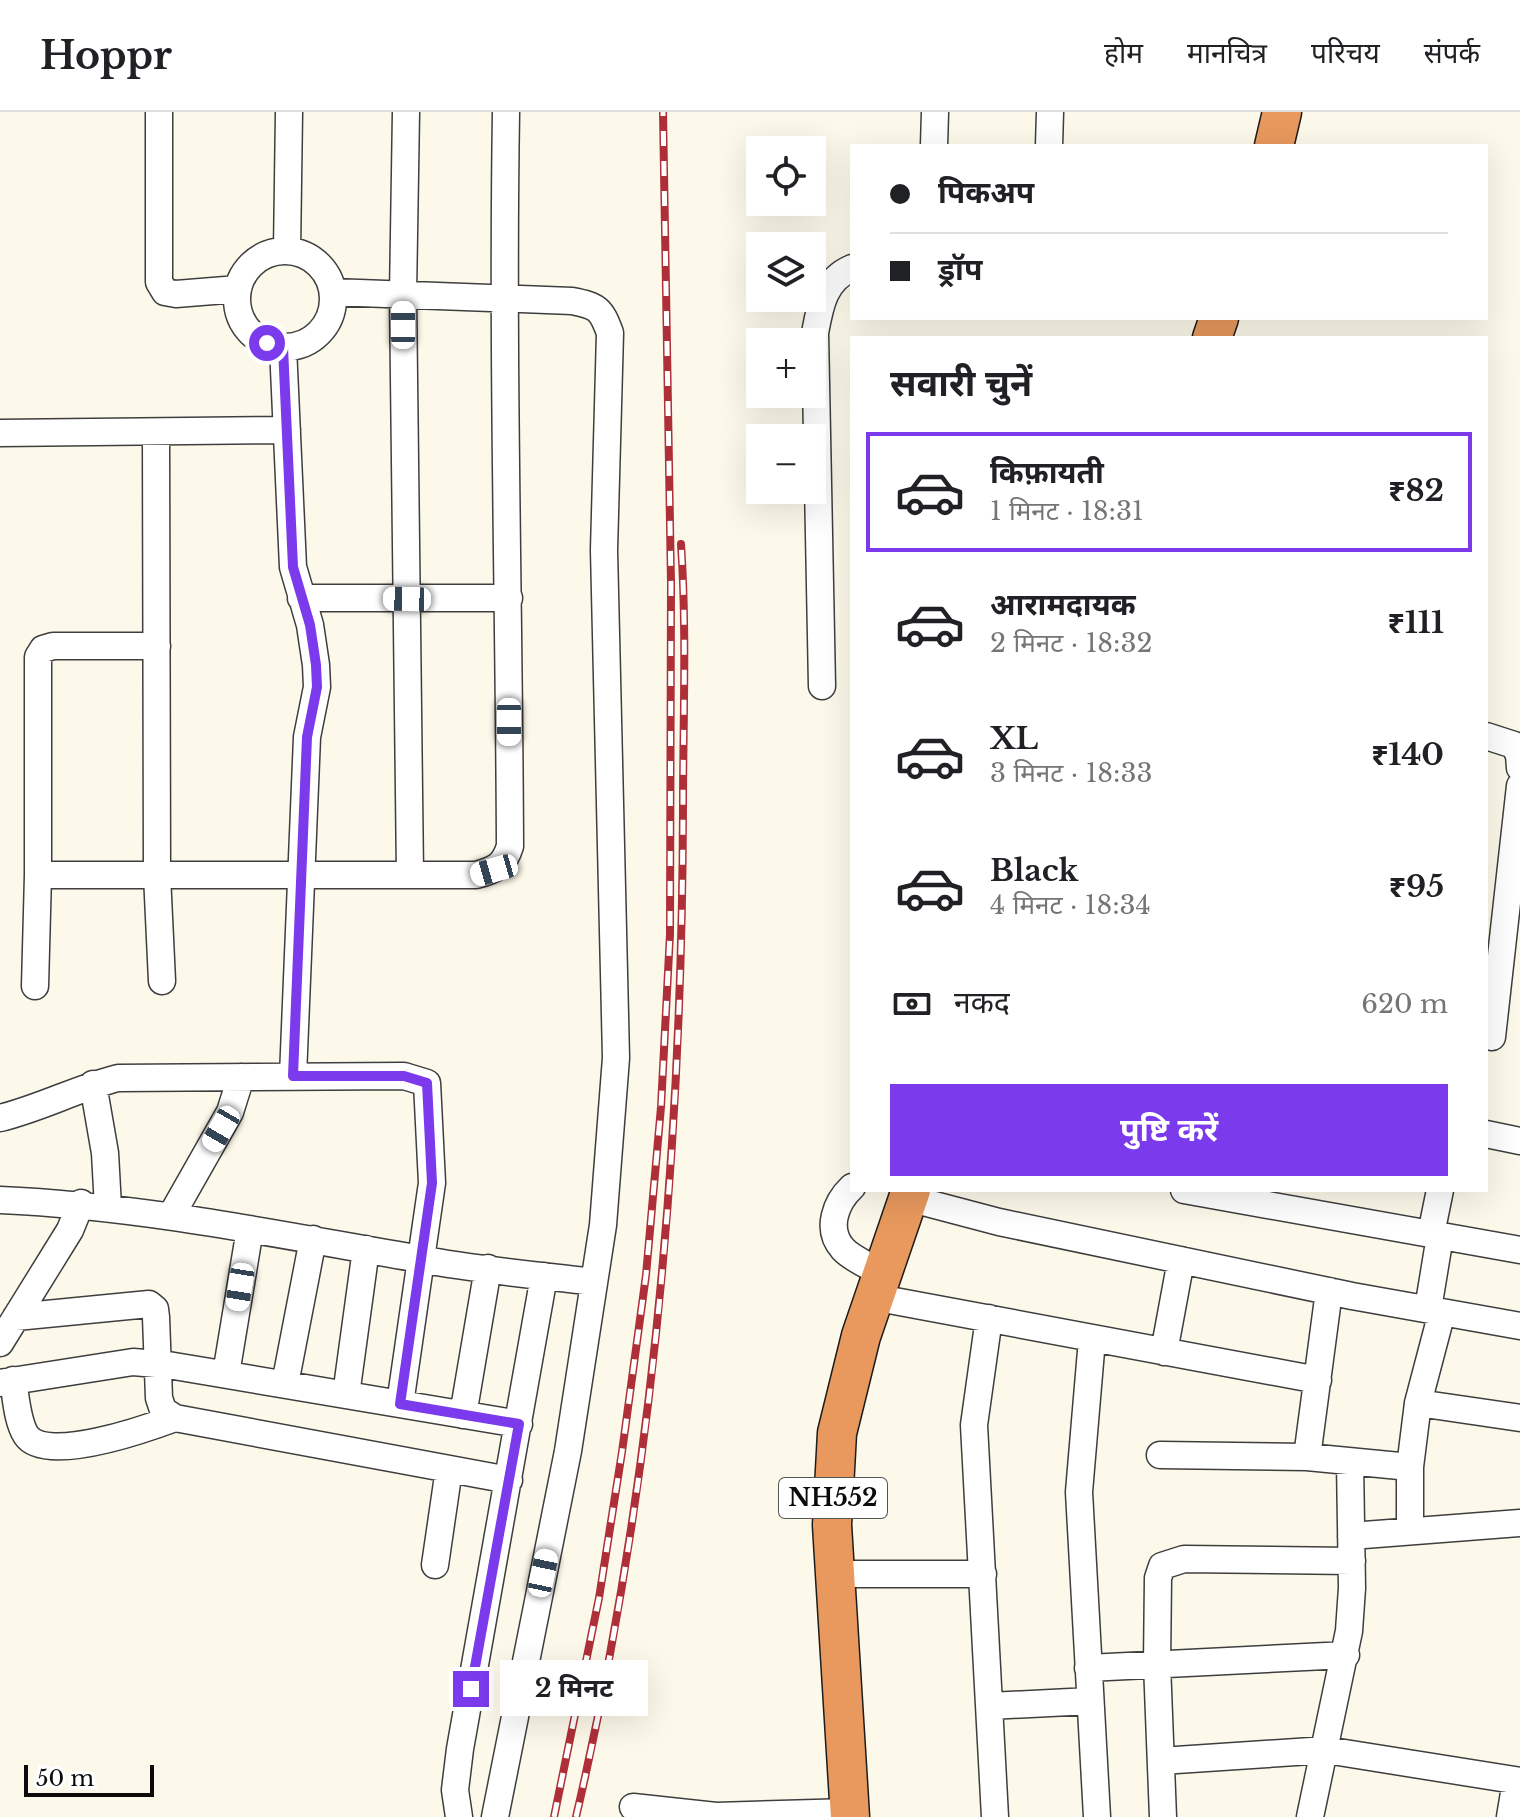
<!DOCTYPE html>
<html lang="hi">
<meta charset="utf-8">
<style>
:root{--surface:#fff;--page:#f6f6f6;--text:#202124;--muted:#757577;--line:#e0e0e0;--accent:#7c3aed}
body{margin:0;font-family:"Libre Baskerville","Noto Sans Devanagari",serif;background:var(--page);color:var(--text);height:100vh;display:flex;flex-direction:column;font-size:30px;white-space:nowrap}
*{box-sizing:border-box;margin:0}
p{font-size:26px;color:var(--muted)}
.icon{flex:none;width:44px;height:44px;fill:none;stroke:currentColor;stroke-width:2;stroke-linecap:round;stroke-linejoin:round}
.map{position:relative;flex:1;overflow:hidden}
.panel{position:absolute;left:850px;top:224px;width:638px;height:856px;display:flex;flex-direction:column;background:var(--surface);border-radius:0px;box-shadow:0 8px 32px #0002}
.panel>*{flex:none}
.hud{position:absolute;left:850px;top:32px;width:638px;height:176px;border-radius:0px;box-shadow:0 8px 32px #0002;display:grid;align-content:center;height:176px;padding:0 40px;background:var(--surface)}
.fabs{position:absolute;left:746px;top:24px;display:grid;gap:16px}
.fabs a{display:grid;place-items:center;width:80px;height:80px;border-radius:0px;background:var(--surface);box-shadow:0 8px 32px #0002;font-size:40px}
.scale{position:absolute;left:24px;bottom:20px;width:130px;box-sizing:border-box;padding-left:8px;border:4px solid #0b0b0b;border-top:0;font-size:22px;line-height:28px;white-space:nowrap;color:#0b0b0b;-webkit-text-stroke:6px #fff;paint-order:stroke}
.end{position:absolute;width:36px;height:36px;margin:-18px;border:10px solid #7c3aed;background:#fff;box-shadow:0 0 0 4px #fff}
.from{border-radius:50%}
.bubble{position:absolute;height:56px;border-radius:0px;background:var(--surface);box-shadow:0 8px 32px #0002;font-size:26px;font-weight:700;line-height:56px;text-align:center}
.car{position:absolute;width:24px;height:48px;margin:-24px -12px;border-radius:10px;box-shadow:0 0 6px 2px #0007;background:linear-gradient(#fff 24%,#345 0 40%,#fff 0 76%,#345 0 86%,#fff 0)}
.hud b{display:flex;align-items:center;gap:28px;height:76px;font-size:30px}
.hud b+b{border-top:2px solid var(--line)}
.hud i{width:20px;height:20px;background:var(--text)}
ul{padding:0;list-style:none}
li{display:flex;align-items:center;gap:24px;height:120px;margin:0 16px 12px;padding:0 24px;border:4px solid transparent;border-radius:0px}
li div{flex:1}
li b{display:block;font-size:30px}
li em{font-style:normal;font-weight:700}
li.active{border-color:var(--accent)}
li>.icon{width:72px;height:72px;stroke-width:1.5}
h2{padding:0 40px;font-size:36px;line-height:96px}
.pay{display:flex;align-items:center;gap:20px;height:88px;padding:0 40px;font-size:30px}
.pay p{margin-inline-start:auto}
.cta{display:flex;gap:16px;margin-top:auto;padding:16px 40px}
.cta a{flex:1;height:92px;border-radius:0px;background:var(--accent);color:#fff;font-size:32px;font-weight:700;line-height:92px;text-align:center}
header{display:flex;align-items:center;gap:48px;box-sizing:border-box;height:112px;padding:0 40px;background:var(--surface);border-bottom:2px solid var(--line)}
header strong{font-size:38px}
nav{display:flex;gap:44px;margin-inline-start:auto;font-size:28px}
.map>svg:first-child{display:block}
</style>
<header>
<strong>Hoppr</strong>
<nav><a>होम</a><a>मानचित्र</a><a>परिचय</a><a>संपर्क</a></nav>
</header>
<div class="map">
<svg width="1520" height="1705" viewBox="0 0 1520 1705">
<rect width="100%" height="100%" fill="#fdf9ea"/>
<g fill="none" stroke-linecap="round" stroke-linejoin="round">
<g stroke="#3e3e3e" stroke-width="29">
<path id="minor" d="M159 0V170L165 180 176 182 238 177
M406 0 403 183 410 763
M934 34 935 0
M1049 34 1050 0
M287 139 289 0
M237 187a48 48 0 1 1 96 0a48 48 0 1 1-96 0Z
M333 180 572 189C597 194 601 196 610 221L604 438 616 946 603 1113 568 1339 495 1705
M283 235 293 455 310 513 316 553 317 575 307 625 293 964
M156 320 157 763 162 869
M0 321 287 318
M301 486H509
M822 574 815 221C820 194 824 168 852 156
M1486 624 1514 633 1519 643 1520 656
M38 763H476C495 758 504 754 510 734 509 489 502 245 506 0
M35 874 38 763V545L43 537 53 534H157
M1492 925 1520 674
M93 972 105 1041 108 1095
M0 1006C41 996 78 976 118 966L404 964 427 971 432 1071 400 1292
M1486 1022 1520 1029
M852 1075C836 1090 825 1117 843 1137 852 1147 870 1154 881 1161
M1184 1078 1520 1138
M908 1086 999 1110 1352 1184 1520 1214
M0 1088C142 1094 280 1123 420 1147 477 1158 536 1163 594 1170
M171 1104 230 1000 241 965
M1431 1122 1440 1078
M873 1185 1318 1268
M1428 1197 1440 1124
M16 1205 149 1192 155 1197 156 1205 159 1286 163 1298 175 1306 509 1368
M989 1206 974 1313 995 1705
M1092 1227 1079 1380 1097 1705
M0 1231 70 1118 81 1091
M1164 1240 1181 1148
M226 1262 250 1117
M13 1268C16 1285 17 1309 26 1323 45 1353 148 1316 175 1306
M0 1271 133 1250 168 1253 519 1312
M285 1272 313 1127
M346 1283 366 1137
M1418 1291 1520 1306
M463 1303 488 1156
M1160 1343 1307 1345 1410 1355
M1307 1345 1329 1179
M1410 1419V1355L1418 1291 1442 1200
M1351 1424 1520 1411
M435 1453 449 1357
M834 1462H983
M1088 1556 1346 1543
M990 1594 1090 1589
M1161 1649 1326 1638 1520 1669
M633 1695 716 1704 850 1700
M459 1705 455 1678 460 1637 544 1164
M1163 1705 1157 1552 1158 1466 1162 1454 1184 1447 1352 1449
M1310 1705 1349 1519 1352 1476 1350 1350
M1510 1705 1516 1669"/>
</g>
<g stroke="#1c1c1c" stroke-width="41">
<path id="highway" d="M1274 34 1282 0
M1212 226 1219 206
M850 1705 832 1413 837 1321 861 1224 911 1078"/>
</g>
<use href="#minor" stroke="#fff" stroke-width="26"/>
<use href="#highway" stroke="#e9995d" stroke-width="38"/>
<g stroke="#af2f38" stroke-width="8">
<path id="rail" d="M554 1705 599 1486 622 1340 646 1163 661 995 670 822 671 471 663 0
M576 1705C653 1375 682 1034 683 696 683 608 687 519 681 432"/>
</g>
<use href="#rail" stroke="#fff" stroke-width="5" stroke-dasharray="15" stroke-linecap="butt"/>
</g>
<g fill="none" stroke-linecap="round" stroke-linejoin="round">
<path stroke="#7c3aed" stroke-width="10" d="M267 231 283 235 293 455 310 513 316 553 317 575 307 625 293 964H404L427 971 432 1071 400 1292 519 1312 471 1577"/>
</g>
<g text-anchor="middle" stroke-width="8" stroke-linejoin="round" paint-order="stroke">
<rect fill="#fff" stroke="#545454" stroke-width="2" x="779" y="1366" width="108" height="40" rx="6"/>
<g font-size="24" font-weight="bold" fill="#0b0b0b">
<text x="833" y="1394">NH552</text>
</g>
</g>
</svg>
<div class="fabs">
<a><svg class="icon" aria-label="locate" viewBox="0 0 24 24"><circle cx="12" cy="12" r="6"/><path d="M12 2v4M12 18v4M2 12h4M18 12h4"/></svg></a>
<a><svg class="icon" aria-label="layers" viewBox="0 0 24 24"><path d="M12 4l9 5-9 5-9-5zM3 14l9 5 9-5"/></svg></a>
<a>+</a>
<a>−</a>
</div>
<div class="scale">50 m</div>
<i class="end from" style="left:267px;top:231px"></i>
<i class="end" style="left:471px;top:1577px"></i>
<div class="bubble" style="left:500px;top:1548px;width:148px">2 मिनट</div>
<i class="car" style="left:403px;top:213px;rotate:0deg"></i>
<i class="car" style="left:407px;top:487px;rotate:271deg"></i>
<i class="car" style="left:509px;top:610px;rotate:180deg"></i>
<i class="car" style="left:494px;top:758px;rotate:254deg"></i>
<i class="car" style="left:221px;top:1017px;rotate:210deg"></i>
<i class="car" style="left:240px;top:1175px;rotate:189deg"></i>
<i class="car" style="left:543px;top:1461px;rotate:12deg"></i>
<div class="hud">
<b><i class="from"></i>पिकअप</b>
<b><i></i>ड्रॉप</b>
</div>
<section class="panel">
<h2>सवारी चुनें</h2>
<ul>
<li class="active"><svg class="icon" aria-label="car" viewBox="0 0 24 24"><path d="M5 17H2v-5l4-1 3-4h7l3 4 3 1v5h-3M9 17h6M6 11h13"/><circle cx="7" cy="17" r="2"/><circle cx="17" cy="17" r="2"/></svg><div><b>किफ़ायती</b><p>1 मिनट · 18:31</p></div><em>₹82</em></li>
<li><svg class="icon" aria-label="car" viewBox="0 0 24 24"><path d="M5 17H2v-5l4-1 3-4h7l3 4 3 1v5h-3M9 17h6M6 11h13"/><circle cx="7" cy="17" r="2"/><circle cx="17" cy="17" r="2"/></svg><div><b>आरामदायक</b><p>2 मिनट · 18:32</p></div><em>₹111</em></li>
<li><svg class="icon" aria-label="car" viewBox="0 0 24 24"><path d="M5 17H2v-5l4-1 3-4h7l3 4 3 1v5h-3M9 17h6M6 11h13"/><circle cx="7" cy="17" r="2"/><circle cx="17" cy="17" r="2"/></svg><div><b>XL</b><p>3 मिनट · 18:33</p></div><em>₹140</em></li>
<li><svg class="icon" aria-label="car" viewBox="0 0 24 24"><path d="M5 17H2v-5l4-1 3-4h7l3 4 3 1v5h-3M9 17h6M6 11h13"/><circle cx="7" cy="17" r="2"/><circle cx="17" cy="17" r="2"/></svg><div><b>Black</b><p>4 मिनट · 18:34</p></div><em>₹95</em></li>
</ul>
<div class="pay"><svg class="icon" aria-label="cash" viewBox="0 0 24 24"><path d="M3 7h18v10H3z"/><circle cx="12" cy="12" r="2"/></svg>नकद<p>620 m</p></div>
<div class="cta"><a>पुष्टि करें</a></div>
</section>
</div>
